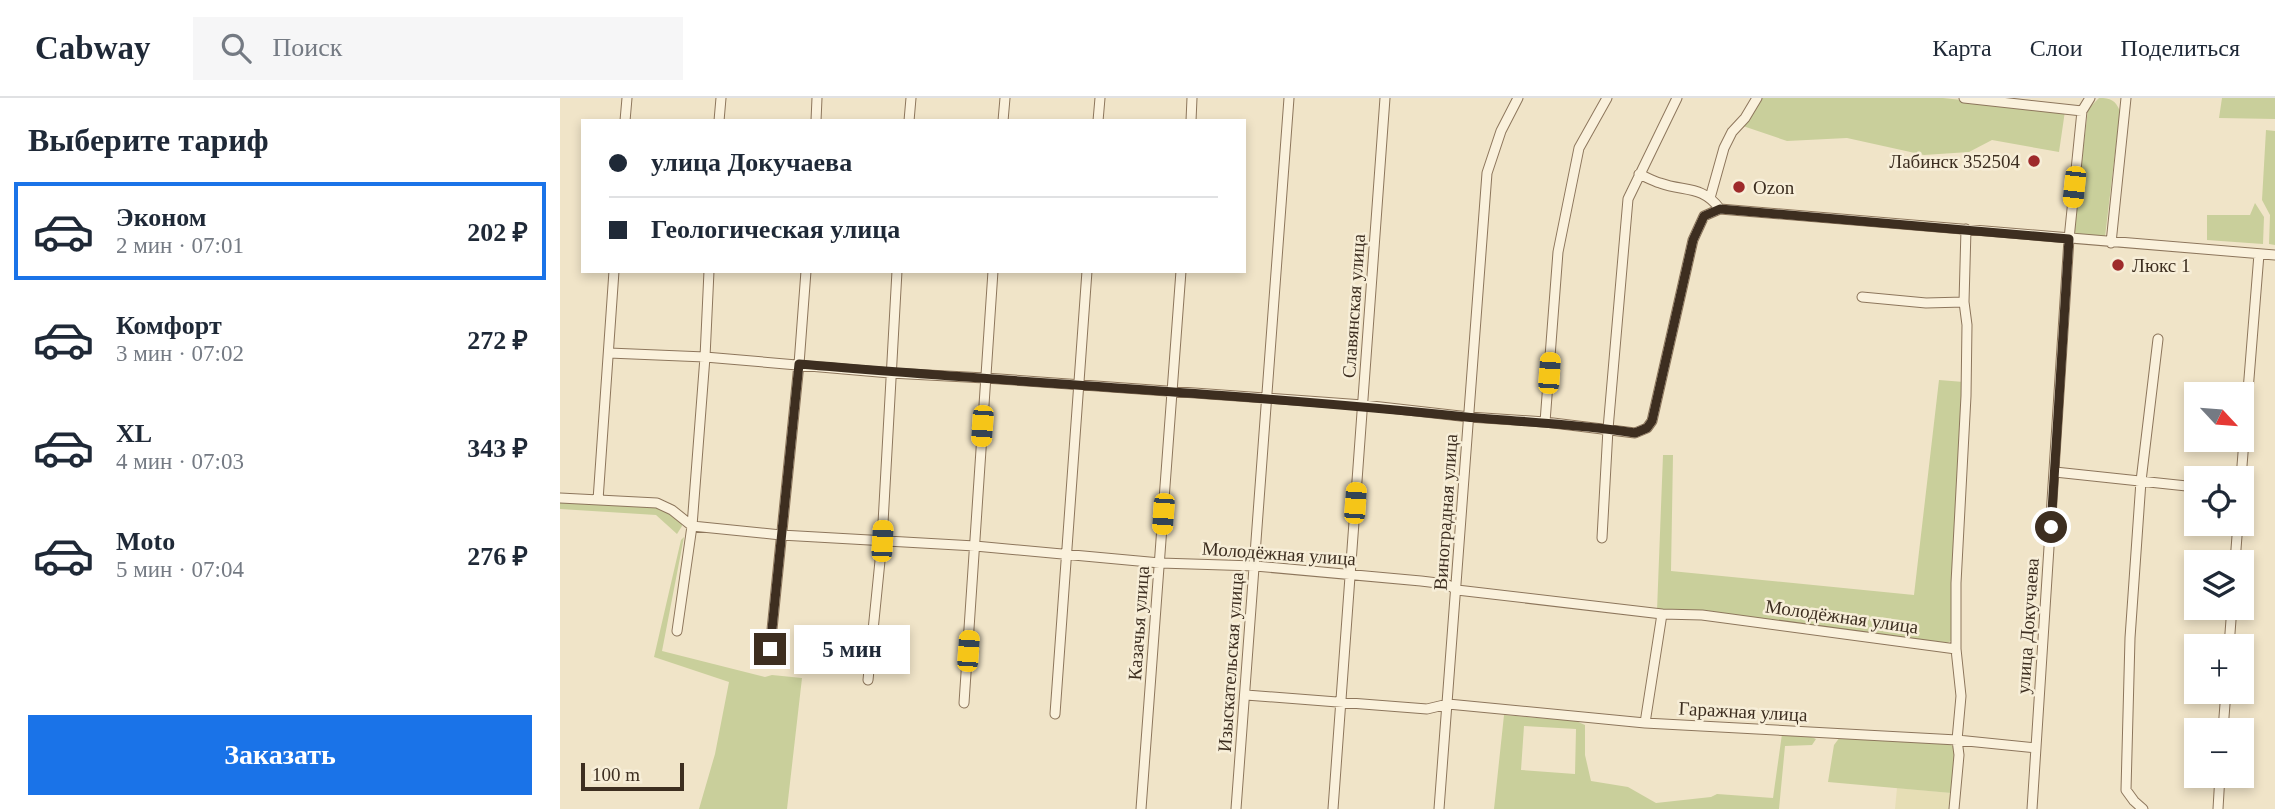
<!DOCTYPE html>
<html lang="ru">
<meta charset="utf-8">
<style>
:root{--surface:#fff;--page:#f6f6f7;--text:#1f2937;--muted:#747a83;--line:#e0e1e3;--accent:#1a73e8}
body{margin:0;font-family:"Times New Roman",serif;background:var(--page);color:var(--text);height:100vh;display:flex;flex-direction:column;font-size:26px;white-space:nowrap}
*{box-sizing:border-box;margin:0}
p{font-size:23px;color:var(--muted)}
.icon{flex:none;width:38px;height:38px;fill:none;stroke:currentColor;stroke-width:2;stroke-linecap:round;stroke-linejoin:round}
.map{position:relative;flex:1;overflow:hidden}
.panel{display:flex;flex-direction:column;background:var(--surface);width:560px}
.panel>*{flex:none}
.banner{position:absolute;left:21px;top:21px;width:665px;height:154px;border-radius:0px;box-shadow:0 4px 10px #0003;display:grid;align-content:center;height:154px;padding:0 28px;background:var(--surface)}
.needle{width:46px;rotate:116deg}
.tools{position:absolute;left:1624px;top:284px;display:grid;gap:14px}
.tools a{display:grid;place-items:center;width:70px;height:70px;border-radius:0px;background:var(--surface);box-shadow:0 4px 10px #0003;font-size:35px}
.scale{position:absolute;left:21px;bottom:18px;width:103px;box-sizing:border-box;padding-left:7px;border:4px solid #3d2e20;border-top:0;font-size:19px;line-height:24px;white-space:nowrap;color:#3d2e20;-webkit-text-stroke:5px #f7eed8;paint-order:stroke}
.end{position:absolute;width:32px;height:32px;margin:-16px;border:9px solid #3d2e20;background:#fff;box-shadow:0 0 0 4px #fff}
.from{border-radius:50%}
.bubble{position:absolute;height:49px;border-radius:0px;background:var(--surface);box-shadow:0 4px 10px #0003;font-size:23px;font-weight:700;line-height:49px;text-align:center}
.car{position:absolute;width:21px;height:42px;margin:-21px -10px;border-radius:9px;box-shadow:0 0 5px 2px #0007;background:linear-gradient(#f5c518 24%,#345 0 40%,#f5c518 0 76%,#345 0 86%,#f5c518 0)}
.banner b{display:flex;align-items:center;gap:24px;height:66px;font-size:26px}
.banner b+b{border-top:2px solid var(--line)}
.banner i{width:18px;height:18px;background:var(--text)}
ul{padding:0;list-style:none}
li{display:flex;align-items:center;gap:21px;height:98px;margin:0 14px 10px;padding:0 14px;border:4px solid transparent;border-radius:0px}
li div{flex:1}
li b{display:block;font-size:26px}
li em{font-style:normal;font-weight:700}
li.current{border-color:var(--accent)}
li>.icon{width:63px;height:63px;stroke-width:1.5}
h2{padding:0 28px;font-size:32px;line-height:84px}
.action{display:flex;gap:14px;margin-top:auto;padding:14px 28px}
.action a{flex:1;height:80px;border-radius:0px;background:var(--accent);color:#fff;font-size:28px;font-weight:700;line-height:80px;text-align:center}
header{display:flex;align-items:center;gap:42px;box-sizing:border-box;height:98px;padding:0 35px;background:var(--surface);border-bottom:2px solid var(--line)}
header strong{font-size:33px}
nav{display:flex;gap:38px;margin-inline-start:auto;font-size:24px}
.search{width:490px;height:63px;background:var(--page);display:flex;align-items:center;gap:18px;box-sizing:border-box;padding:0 24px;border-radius:0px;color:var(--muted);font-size:26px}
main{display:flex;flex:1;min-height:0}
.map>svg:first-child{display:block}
</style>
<header>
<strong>Cabway</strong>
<div class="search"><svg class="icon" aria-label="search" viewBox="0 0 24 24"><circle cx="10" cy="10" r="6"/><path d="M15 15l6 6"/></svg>Поиск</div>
<nav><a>Карта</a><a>Слои</a><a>Поделиться</a></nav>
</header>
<main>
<section class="panel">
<h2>Выберите тариф</h2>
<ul>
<li class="current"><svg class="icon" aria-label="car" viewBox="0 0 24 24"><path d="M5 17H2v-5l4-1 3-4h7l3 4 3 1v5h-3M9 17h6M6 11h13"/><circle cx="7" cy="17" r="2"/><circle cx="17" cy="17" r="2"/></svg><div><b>Эконом</b><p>2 мин · 07:01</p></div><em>202 ₽</em></li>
<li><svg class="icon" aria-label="car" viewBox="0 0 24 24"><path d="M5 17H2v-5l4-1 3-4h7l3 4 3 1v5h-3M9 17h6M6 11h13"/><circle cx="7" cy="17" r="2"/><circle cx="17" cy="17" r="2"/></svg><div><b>Комфорт</b><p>3 мин · 07:02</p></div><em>272 ₽</em></li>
<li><svg class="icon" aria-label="car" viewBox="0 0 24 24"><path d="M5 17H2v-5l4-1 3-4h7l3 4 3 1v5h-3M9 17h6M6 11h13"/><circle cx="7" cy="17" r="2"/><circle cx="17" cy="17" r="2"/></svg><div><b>XL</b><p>4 мин · 07:03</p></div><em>343 ₽</em></li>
<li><svg class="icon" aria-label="car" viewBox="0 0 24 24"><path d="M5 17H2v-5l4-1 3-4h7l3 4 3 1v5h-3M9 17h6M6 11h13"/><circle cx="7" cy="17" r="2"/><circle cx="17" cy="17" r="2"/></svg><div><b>Moto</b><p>5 мин · 07:04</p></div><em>276 ₽</em></li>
</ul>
<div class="action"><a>Заказать</a></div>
</section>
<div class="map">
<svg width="1715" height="711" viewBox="0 0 1715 711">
<rect width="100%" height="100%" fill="#f0e4c8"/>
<path fill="#e6deb5" d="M1337 690 1391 695 1390 711H1335Z"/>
<path fill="#c9cf9b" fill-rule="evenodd" d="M1199 0H1383L1505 13 1499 54 1432 42 1409 54 1364 57 1287 40 1227 43 1180 27Z
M1539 0C1551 0 1555 2 1560 13L1545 139 1513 137 1528 11Z
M1662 0H1715V21L1659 20Z
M1706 32 1715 33V147L1709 146 1710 117 1702 102Z
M1695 105 1704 119 1703 146 1647 142V117H1690Z
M1379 282 1404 284 1391 543 1385 546 1120 512 1097 513 1103 357H1113L1111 473 1354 497Z
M0 403 97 408 121 421 122 428 117 436 96 417 0 411Z
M124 439 102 553 205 579 212 577 242 580 227 711H139L155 656 169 584 94 559 121 442Z
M944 617 1016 623 1025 627V657L1031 683 1068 689 1096 705 1151 699 1157 696 1213 700 1222 636H1244L1256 641 1252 647 1225 648 1219 711H934ZM964 628 1016 631 1015 676 961 672Z
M1280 639 1387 645 1393 648 1396 659 1391 695 1268 684 1274 647Z"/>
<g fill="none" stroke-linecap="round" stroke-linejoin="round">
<g stroke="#8d765c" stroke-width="11">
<path id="minor" d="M1404 0 1522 13 1530 0
M65 23 67 0
M159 23 161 0
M256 23 257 0
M349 23 351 0
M443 23 445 0
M538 23 540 0
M631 23 632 0
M1079 76C1086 79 1093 83 1100 85 1125 94 1142 87 1160 111
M1150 100 1164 50 1172 34 1185 20 1197 0
M1551 145 1566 0
M1302 199 1366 205 1404 204
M49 255 145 259 330 275 425 280 803 307 909 319 985 324 1075 335 1087 330 1092 323 1133 142 1144 118 1160 111 1715 157
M985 324 998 154 1019 50 1047 0
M1495 374 1636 389
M1681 380 1699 156
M0 400 97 405 112 412 132 428 221 437 415 448 600 465 695 468 861 483 886 486 897 492 1102 516 1142 517 1396 551
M38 402 54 173
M1042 440 1048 331 1068 101 1117 0
M1675 464 1678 425
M117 533 132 428 145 259 149 173
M1669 548 1672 509
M210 551 239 266 246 173
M308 582 322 443 337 173
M686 597 867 611 888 606 1085 625 1397 642 1476 650
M404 605 433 173
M495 616 527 173
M1085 625 1102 516
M1663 632 1666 593
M581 711 621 173
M676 711 729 0
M773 711 825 0
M879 711 927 75 941 33 958 0
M1394 711 1399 657 1397 642 1401 598 1396 551V485L1406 298 1407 227 1404 204 1406 131
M1472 711 1509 141 1522 13
M1583 711 1574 703 1566 692 1570 540 1581 383 1598 241
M1658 711 1660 677"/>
</g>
<use href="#minor" stroke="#faf1dc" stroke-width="9"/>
</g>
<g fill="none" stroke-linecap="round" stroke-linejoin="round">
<path stroke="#3d2e20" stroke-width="9" d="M210 551 239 266C461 285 684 296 906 319 963 324 1019 326 1075 335L1087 330 1092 323 1133 142 1144 118 1160 111 1509 141 1491 429"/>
</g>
<g fill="#9e2a2b" stroke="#f7eed8" stroke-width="2.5">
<circle cx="1474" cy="63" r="7"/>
<circle cx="1179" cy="89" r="7"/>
<circle cx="1558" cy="167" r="7"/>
</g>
<g text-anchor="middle" stroke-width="5" stroke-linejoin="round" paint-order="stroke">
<g font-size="19" fill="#3d2e20" stroke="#f7eed8" text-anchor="start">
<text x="1460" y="70" text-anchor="end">Лабинск 352504</text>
<text x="1193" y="96">Ozon</text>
<text x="1572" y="174">Люкс 1</text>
</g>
<g font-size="19" fill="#3d2e20" stroke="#f7eed8">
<text transform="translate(793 208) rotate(-86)" y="7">Славянская улица</text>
<text transform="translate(885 414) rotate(-86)" y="7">Виноградная улица</text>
<text transform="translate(719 455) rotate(4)" y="7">Молодёжная улица</text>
<text transform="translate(1282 518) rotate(8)" y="7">Молодёжная улица</text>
<text transform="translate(578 525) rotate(-86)" y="7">Казачья улица</text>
<text transform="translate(1467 528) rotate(-86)" y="7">улица Докучаева</text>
<text transform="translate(670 564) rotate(-86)" y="7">Изыскательская улица</text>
<text transform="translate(1183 613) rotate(3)" y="7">Гаражная улица</text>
</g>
</g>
</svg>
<div class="tools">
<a><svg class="needle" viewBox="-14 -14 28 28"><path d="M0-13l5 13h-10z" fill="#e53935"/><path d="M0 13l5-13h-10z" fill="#747a83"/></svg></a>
<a><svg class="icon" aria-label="locate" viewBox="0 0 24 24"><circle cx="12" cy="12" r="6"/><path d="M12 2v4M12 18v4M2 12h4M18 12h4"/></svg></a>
<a><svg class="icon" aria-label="layers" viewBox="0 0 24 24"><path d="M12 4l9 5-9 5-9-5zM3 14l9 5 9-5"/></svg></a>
<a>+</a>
<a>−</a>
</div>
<div class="scale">100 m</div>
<i class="end from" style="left:1491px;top:429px"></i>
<i class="end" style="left:210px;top:551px"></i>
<div class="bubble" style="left:234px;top:527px;width:116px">5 мин</div>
<i class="car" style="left:1514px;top:89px;rotate:186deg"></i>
<i class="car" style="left:989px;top:275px;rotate:4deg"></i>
<i class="car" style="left:422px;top:328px;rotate:184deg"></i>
<i class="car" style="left:795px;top:405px;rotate:4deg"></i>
<i class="car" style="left:603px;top:416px;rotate:184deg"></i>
<i class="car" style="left:322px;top:443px;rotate:3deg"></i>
<i class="car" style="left:408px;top:553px;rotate:4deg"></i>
<div class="banner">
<b><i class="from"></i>улица Докучаева</b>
<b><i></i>Геологическая улица</b>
</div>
</div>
</main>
